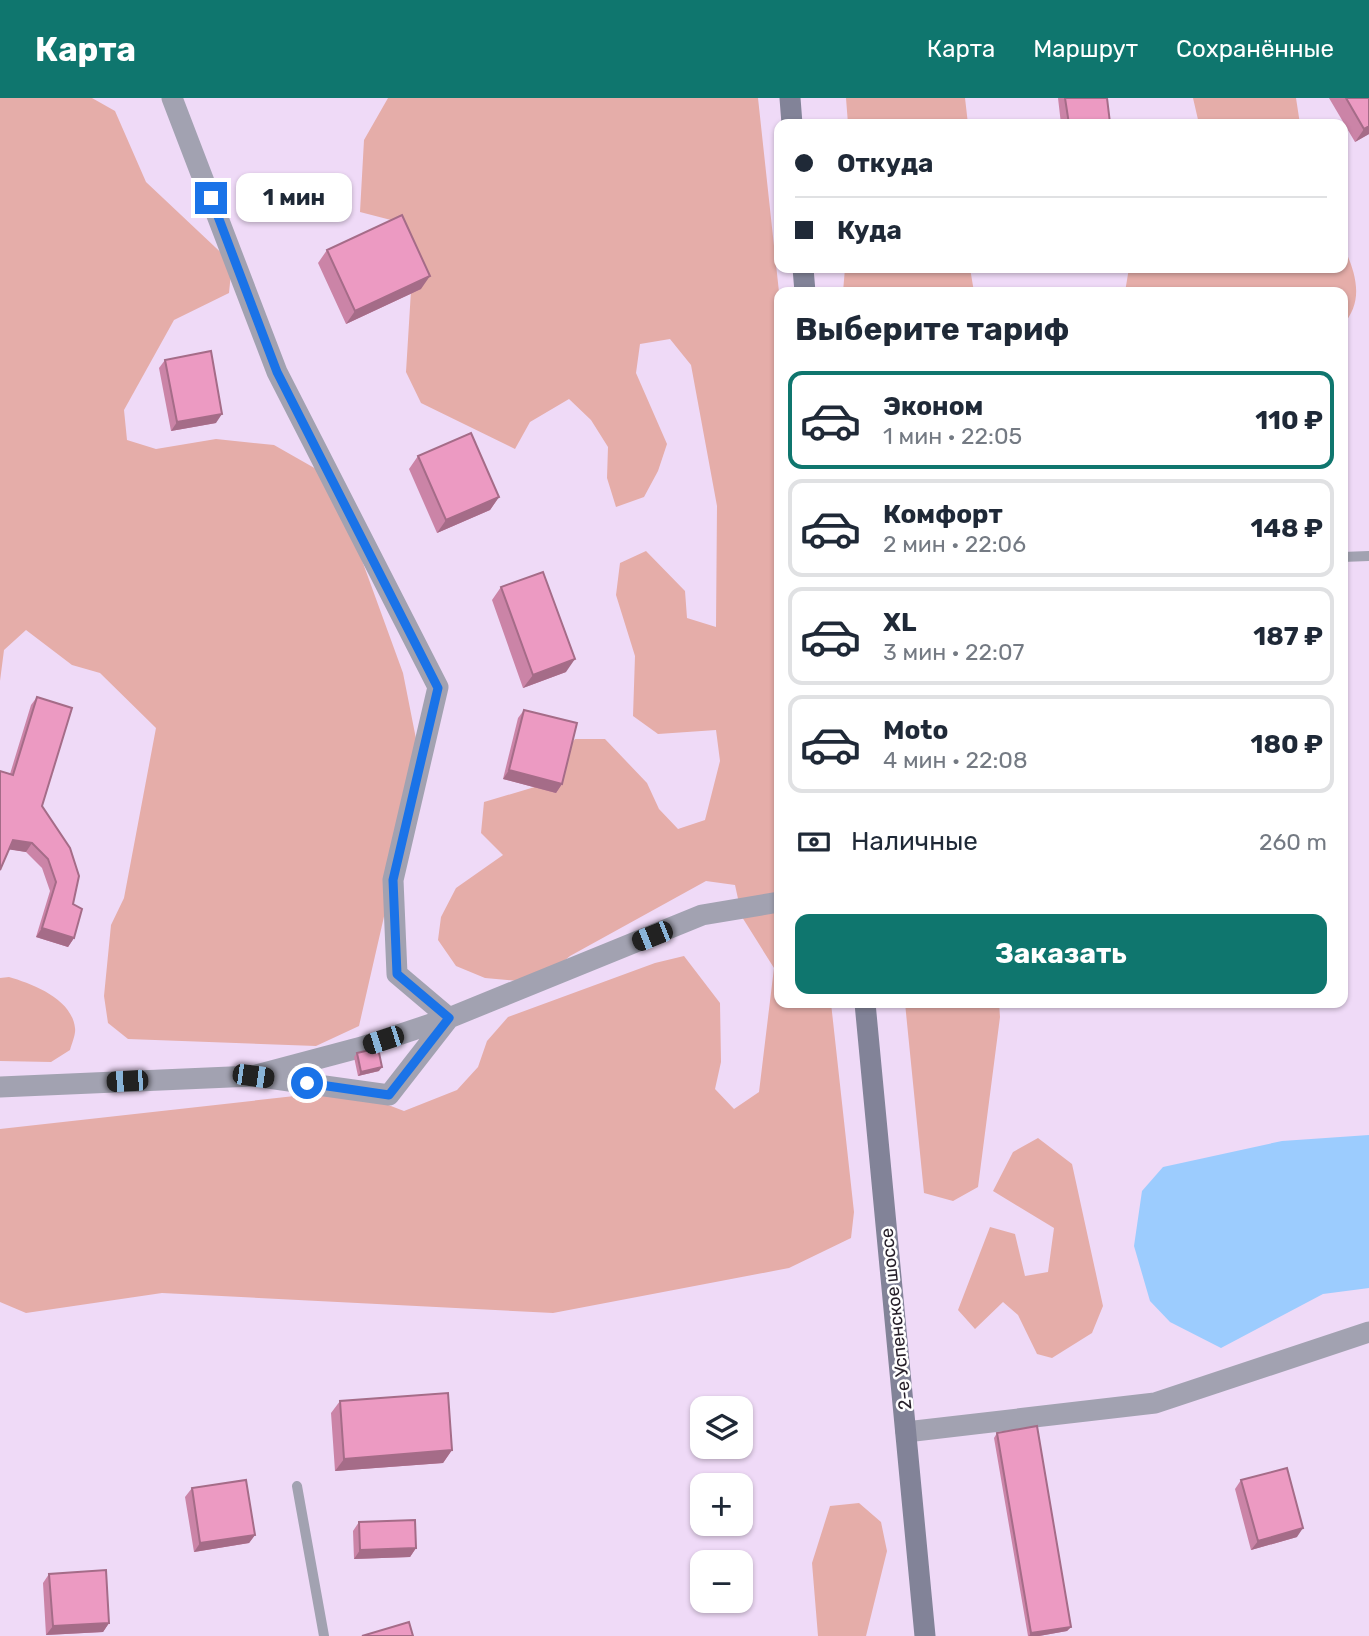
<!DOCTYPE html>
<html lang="ru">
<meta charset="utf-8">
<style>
:root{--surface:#fff;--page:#f6f6f7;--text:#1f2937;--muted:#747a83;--line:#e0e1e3;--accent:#0f766e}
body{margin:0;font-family:Rubik,sans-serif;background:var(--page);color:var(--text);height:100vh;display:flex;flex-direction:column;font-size:26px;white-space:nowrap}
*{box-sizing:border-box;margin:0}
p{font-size:23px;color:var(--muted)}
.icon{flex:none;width:38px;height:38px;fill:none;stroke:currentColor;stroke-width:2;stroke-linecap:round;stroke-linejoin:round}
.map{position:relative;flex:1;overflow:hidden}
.details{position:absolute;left:774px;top:189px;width:574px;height:721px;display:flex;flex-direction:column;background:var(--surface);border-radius:14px;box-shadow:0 2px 5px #0004}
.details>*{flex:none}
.guide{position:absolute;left:774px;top:21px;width:574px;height:154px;border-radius:14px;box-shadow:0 2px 5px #0004;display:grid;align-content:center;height:154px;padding:0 21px;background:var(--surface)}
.tools{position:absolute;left:690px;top:1298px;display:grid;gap:14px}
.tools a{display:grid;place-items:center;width:63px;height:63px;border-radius:14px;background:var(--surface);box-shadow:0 2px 5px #0004;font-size:35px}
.end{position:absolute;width:32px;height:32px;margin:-16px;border:9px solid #1a73e8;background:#fff;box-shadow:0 0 0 4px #fff}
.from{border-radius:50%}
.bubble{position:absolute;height:49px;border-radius:14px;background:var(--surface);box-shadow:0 2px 5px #0004;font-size:23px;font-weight:700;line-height:49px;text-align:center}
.car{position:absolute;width:21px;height:42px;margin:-21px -10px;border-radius:9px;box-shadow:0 0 5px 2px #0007;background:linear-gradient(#222 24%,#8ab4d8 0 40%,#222 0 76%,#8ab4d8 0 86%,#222 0)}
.guide b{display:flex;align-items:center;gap:24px;height:66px;font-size:26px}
.guide b+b{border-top:2px solid var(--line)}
.guide i{width:18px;height:18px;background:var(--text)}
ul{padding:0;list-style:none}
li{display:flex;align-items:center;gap:21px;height:98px;margin:0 14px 10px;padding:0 7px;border:4px solid var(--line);border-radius:14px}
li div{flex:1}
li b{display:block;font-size:26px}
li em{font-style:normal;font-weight:700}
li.on{border-color:var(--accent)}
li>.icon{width:63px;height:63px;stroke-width:1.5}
h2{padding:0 21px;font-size:32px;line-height:84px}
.pay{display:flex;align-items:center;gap:18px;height:77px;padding:0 21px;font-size:26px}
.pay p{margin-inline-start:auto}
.action{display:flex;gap:14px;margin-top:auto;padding:14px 21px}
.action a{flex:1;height:80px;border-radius:14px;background:var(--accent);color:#fff;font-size:28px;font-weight:700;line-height:80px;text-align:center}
header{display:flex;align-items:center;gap:42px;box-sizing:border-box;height:98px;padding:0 35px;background:var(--accent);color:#fff}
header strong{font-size:33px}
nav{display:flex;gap:38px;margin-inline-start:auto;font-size:24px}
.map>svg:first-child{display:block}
</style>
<header>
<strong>Карта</strong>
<nav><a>Карта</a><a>Маршрут</a><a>Сохранённые</a></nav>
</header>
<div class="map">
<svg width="1369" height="1538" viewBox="0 0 1369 1538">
<rect width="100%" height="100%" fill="#efdaf7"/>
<path fill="#e5ada9" d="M0 0H92L115 13 146 84 232 165 229 195 174 222 124 312 127 342 156 351 216 341 274 347 332 380 403 575 420 661 359 928 316 948 128 941 108 925 104 898 111 827 124 800 156 630 100 575 72 567 26 532 4 552 0 583Z
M388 0H758L779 194V905H831L854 1114 851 1140 789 1170 553 1215 162 1195 26 1215 0 1204V1031L349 992 404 1013 457 992 478 969 487 943 508 919 655 865 684 858 720 905 721 964 715 991 734 1011 759 994 774 870 742 819 735 787 706 783 570 858 547 877 518 883 485 880 456 868 438 842 441 819 456 790 503 757 481 735 484 704 538 688 575 641H605L647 685 659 711 678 731 705 722 720 663 716 632 658 636 633 618 635 558 616 497 620 465 646 453 685 493 687 520 716 529 717 408 691 267 670 241 640 246 636 275 667 346 658 373 644 399 616 409 607 380 608 349 591 322 569 301 530 324 515 351 421 305 406 274 414 144 391 122 360 114 364 42Z
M846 0H965L968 26H848Z
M1193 0H1296L1300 26H1199Z
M1342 145C1355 173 1366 202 1342 228V194H1125L1129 170H1342Z
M845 170H970L974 194H843Z
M9 879C33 886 72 901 75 930 76 936 72 945 70 952L51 964 0 963V880Z
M905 905H999L1000 919 978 1089 953 1103 924 1095Z
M1038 1040 1072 1066 1103 1208 1092 1235 1052 1260 1037 1256 1018 1217 1003 1204 975 1231 958 1212 990 1129 1015 1136 1025 1178 1048 1174 1054 1130 993 1093 1013 1054Z
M859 1405 881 1424 887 1453 866 1538H818L812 1465 830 1408Z"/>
<path fill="#9cccfe" d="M1369 1037V1190L1323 1196 1221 1250 1170 1224 1150 1203 1134 1148 1142 1093 1163 1069 1282 1043Z"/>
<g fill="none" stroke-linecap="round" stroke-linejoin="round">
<path stroke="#a2a2b1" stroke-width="10" d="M1342 459 1369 458
M297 1388 324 1538"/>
<path stroke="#a2a2b1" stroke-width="21" d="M172 0 277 274 438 589 393 782 397 876 449 920 702 817 779 804
M449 920 389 997 253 978 362 949Z
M0 989 253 978
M906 1334 1155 1305 1369 1234"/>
<path stroke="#828398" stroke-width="21" d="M790 0 792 26
M803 170 805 194
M865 905 925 1538"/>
</g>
<path fill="#cb84a7" d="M1058 0H1107L1109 26H1061Z
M1329 0H1369V36L1355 44Z
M327 152 421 191 346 226 318 165Z
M165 262 216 325 171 333 159 270Z
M418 358 499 399 490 412 437 435 409 371Z
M501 489 566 574 523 590 492 502Z
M37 599 42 708 73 806 74 840 68 849 36 839 50 793 42 770 26 754 9 751 0 772V673L10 676 31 607Z
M524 612 562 686 556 695 503 681 518 620Z
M357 955 379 973 358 978 354 959Z
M340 1303 452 1352 443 1365 335 1373 331 1315Z
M997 1335 1071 1529 1067 1533 1039 1538H1028L994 1340Z
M1241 1382 1297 1439 1251 1452 1235 1391Z
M192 1390 255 1437 249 1445 194 1454 185 1399Z
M359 1424 416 1450 410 1459 354 1461 353 1433Z
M49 1476 109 1525 103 1534 46 1537 43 1485Z"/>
<path fill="#a56c88" d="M1369 28V36L1355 44 1364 31Z
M1061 170H1086L1058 174Z
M430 178 421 191 346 226 355 213Z
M222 316 216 325 171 333 177 324Z
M499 399 490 412 437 435 446 422Z
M575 561 566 574 523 590 533 577Z
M509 672 562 686 556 695 503 681Z
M13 742 32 745 26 754 6 751Z
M42 830 74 840 68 849 36 839Z
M382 969 379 973 358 978 361 974Z
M452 1352 443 1365 335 1373 344 1361Z
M1303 1430 1297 1439 1251 1452 1258 1443Z
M255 1437 249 1445 194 1454 200 1445Z
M416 1450 410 1459 354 1461 360 1452Z
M109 1525 103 1534 46 1537 53 1528Z
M1071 1529 1067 1533 1039 1538H1029L1031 1535Z"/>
<path fill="#ec9ac2" stroke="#a56c88" stroke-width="2" d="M1065 0H1107L1110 25 1069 26Z
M1346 0H1369V28L1364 31Z
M402 117 430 178 355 213 327 152Z
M211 253 222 316 177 324 165 262Z
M471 335 499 399 446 422 418 358Z
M543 474 575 561 533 577 501 489Z
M37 599 72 610 42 708 70 750 79 778 73 806 82 811 74 840 42 830 56 784 48 761 32 745 13 742 0 772V673L13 677Z
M524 612 577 625 562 686 509 672Z
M378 950 382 969 361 974 357 955Z
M448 1295 452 1352 344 1361 340 1303Z
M1037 1328 1071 1529 1031 1535 997 1335Z
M1287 1370 1303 1430 1258 1443 1241 1382Z
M246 1382 255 1437 200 1445 192 1390Z
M415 1422 416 1450 360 1452 359 1424Z
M106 1472 109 1525 53 1528 49 1476Z
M409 1524 413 1538H362Z"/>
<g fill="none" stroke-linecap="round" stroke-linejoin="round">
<path stroke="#1a73e8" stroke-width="9" d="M211 100 277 274 438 590 393 782 397 876 449 920 389 997 307 985"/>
</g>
<g text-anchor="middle" stroke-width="5" stroke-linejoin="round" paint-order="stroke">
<g font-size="18" fill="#251e28" stroke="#fff">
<text transform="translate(896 1221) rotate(-96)" y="6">2-е Успенское шоссе</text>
</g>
</g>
</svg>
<div class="tools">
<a><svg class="icon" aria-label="layers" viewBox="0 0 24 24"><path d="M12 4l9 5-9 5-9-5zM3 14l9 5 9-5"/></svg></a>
<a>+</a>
<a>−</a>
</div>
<i class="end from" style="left:307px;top:985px"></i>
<i class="end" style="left:211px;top:100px"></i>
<div class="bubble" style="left:236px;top:75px;width:116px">1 мин</div>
<i class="car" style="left:652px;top:838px;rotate:248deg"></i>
<i class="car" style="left:383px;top:942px;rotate:252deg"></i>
<i class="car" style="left:253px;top:978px;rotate:98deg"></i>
<i class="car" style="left:127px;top:983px;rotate:267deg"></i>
<div class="guide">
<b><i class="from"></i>Откуда</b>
<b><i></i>Куда</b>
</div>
<section class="details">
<h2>Выберите тариф</h2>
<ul>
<li class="on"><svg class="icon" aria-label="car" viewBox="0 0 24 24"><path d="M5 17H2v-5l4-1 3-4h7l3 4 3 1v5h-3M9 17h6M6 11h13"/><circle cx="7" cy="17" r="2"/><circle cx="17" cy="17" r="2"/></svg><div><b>Эконом</b><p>1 мин · 22:05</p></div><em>110 ₽</em></li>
<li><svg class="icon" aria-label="car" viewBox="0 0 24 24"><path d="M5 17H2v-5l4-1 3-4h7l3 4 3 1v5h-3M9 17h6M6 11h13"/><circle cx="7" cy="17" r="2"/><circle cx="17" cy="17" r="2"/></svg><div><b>Комфорт</b><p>2 мин · 22:06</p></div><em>148 ₽</em></li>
<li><svg class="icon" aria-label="car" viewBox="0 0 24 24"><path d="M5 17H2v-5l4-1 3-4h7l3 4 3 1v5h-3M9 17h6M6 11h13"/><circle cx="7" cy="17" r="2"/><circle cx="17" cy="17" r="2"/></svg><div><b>XL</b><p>3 мин · 22:07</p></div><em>187 ₽</em></li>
<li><svg class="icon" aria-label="car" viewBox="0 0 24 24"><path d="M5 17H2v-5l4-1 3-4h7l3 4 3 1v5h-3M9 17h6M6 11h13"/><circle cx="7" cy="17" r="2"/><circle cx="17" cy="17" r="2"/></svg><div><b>Moto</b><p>4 мин · 22:08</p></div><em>180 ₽</em></li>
</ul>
<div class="pay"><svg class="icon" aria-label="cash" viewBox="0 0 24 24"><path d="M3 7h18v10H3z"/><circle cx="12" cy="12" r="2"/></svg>Наличные<p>260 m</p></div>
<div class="action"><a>Заказать</a></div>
</section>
</div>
